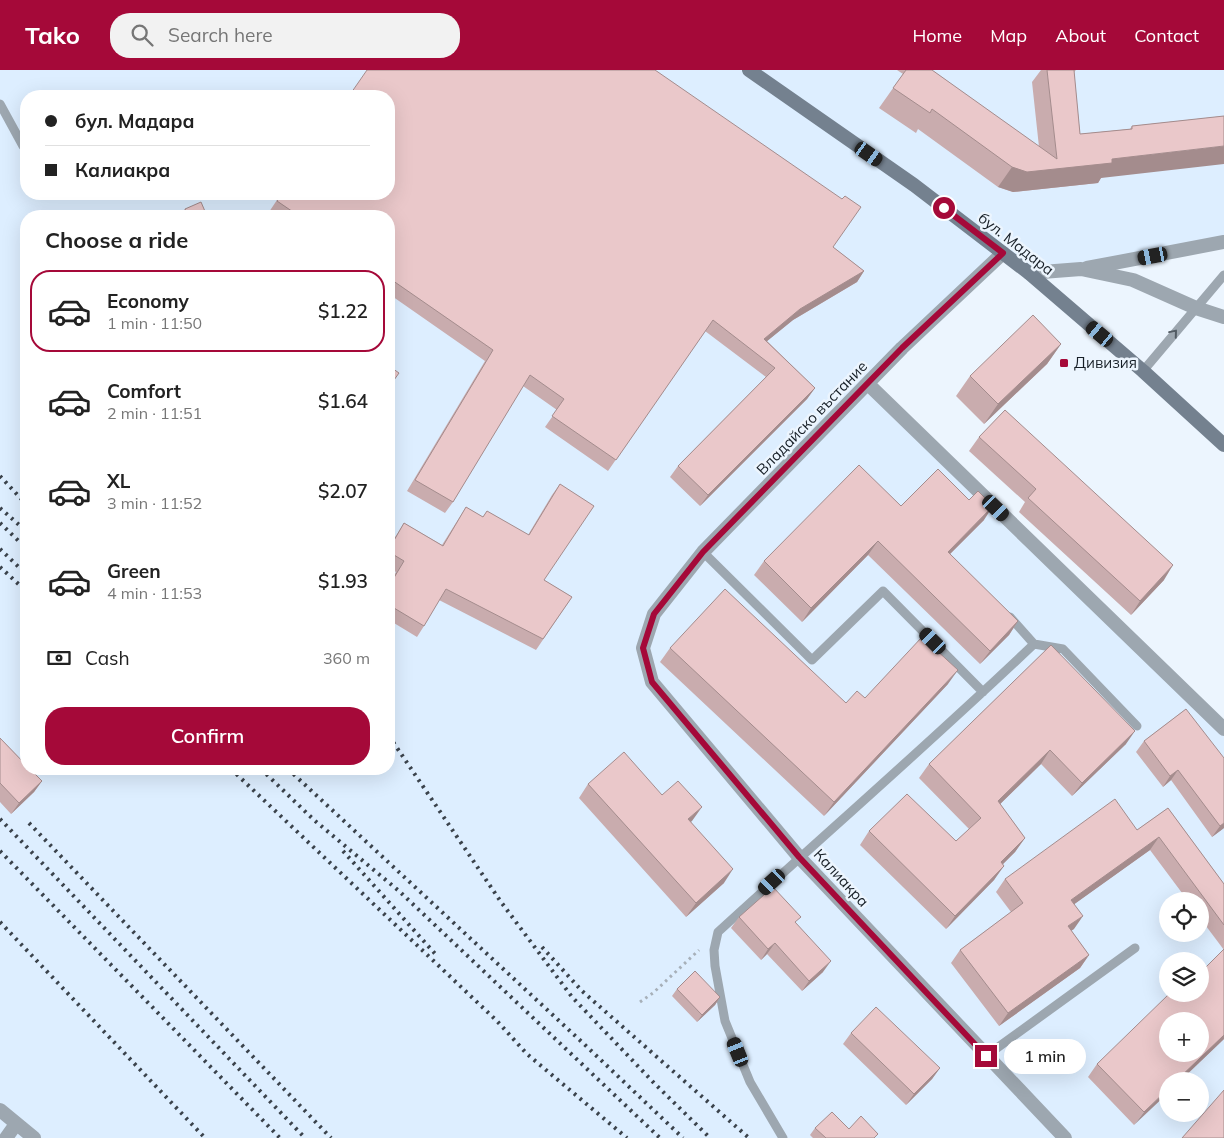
<!DOCTYPE html>
<meta charset="utf-8">
<style>
:root{--surface:#fff;--page:#f2f2f2;--text:#222;--muted:#767676;--line:#e0e0e0;--accent:#a50939}
body{margin:0;font-family:Mulish,sans-serif;background:var(--page);color:var(--text);height:100vh;display:flex;flex-direction:column;font-size:19px;white-space:nowrap}
*{box-sizing:border-box;margin:0}
p{font-size:16px;color:var(--muted)}
.icon{flex:none;width:28px;height:28px;fill:none;stroke:currentColor;stroke-width:2;stroke-linecap:round;stroke-linejoin:round}
.map{position:relative;flex:1;overflow:hidden}
.details{position:absolute;left:20px;top:140px;width:375px;height:565px;display:flex;flex-direction:column;background:var(--surface);border-radius:20px;box-shadow:0 5px 20px #0002}
.details>*{flex:none}
.top-card{position:absolute;left:20px;top:20px;width:375px;height:110px;border-radius:20px;box-shadow:0 5px 20px #0002;display:grid;align-content:center;height:110px;padding:0 25px;background:var(--surface)}
.tools{position:absolute;left:1159px;top:822px;display:grid;gap:10px}
.tools a{display:grid;place-items:center;width:50px;height:50px;border-radius:50%;background:var(--surface);box-shadow:0 5px 20px #0002;font-size:25px}
.end{position:absolute;width:22px;height:22px;margin:-11px;border:6px solid #a50939;background:#fff;box-shadow:0 0 0 2px #fff}
.from{border-radius:50%}
.bubble{position:absolute;height:35px;border-radius:18px;background:var(--surface);box-shadow:0 5px 20px #0002;font-size:16px;font-weight:600;line-height:35px;text-align:center}
.car{position:absolute;width:15px;height:30px;margin:-15px -8px;border-radius:6px;box-shadow:0 0 4px 1px #0007;background:linear-gradient(#222 24%,#8ab4d8 0 40%,#222 0 76%,#8ab4d8 0 86%,#222 0)}
.top-card b{display:flex;align-items:center;gap:18px;height:48px;font-size:19px}
.top-card b+b{border-top:1px solid var(--line)}
.top-card i{width:12px;height:12px;background:var(--text)}
ul{padding:0;list-style:none}
li{display:flex;align-items:center;gap:15px;height:82px;margin:0 10px 8px;padding:0 15px;border:2px solid transparent;border-radius:20px}
li div{flex:1}
li b{display:block;font-size:19px}
li em{font-style:normal;font-weight:600}
li.on{border-color:var(--accent)}
li>.icon{width:45px;height:45px;stroke-width:1.5}
h2{padding:0 25px;font-size:22px;line-height:60px}
.pay{display:flex;align-items:center;gap:12px;height:55px;padding:0 25px;font-size:19px}
.pay p{margin-inline-start:auto}
.primary-button{display:flex;gap:10px;margin-top:auto;padding:10px 25px}
.primary-button a{flex:1;height:58px;border-radius:20px;background:var(--accent);color:#fff;font-size:20px;font-weight:600;line-height:58px;text-align:center}
header{display:flex;align-items:center;gap:30px;box-sizing:border-box;height:70px;padding:0 25px;background:var(--accent);color:#fff}
header strong{font-size:24px}
nav{display:flex;gap:28px;margin-inline-start:auto;font-size:18px}
.search{width:350px;height:45px;background:var(--page);display:flex;align-items:center;gap:12px;box-sizing:border-box;padding:0 18px;border-radius:20px;color:var(--muted);font-size:19px}
.map>svg:first-child{display:block}
</style>
<header>
<strong>Tako</strong>
<div class="search"><svg class="icon" aria-label="search" viewBox="0 0 24 24"><circle cx="10" cy="10" r="6"/><path d="M15 15l6 6"/></svg>Search here</div>
<nav><a>Home</a><a>Map</a><a>About</a><a>Contact</a></nav>
</header>
<div class="map">
<svg width="1224" height="1068" viewBox="0 0 1224 1068">
<rect width="100%" height="100%" fill="#ecf5fe"/>
<path fill="#def" fill-rule="evenodd" d="M0 0H1224V172L1029 203 1003 183 868 314 1224 659V1068H0ZM26 26H389V124H26ZM26 146H389V699H26ZM1168 831H1200V864H1168ZM1168 891H1200V924H1168ZM1168 951H1200V984H1168ZM1168 1011H1200V1044H1168Z"/>
<g fill="none" stroke-linecap="round" stroke-linejoin="round">
<path stroke="#a7b0b9" stroke-width="3" stroke-dasharray="2.5 4" stroke-linecap="butt" d="M640 932 653 923 699 880"/>
<path stroke="#9da7b0" stroke-width="9" d="M0 34 23 76
M1143 301 1224 205
M703 482 812 590 883 521 983 622
M1010 547 1034 574 1063 579 1137 656
M986 986 1135 878
M783 1068 750 1012 725 951 715 896 714 880 718 862C823 766 931 672 1034 574"/>
<path stroke="#9da7b0" stroke-width="14" d="M1003 183 902 278 703 482 654 544 643 578 652 612 799 787 1065 1068
M1087 198 1224 172
M1029 203 1081 199 1133 210 1196 238 1224 247
M868 314 1224 659
M0 1040 34 1068
M6 1068 16 1054"/>
<path stroke="#74818f" stroke-width="14" d="M749 0 914 115 1029 203 1143 301 1224 375"/>
<path stroke="#3a424b" stroke-width="4" stroke-dasharray="2.5 5" stroke-linecap="butt" d="M0 406 26 434
M0 438 26 461
M0 453 26 478
M0 479 26 504
M0 497 26 521
M389 666 501 832 572 927 655 1014 710 1068
M231 699 497 951 527 984 627 1068
M261 699 314 750 399 821 660 1068
M288 699 584 974 683 1068
M0 749 305 1068
M29 753 331 1068
M0 781 280 1068
M343 781 438 887
M0 852 205 1068
M542 877 582 921 749 1068"/>
</g>
<path fill="#c9acae" d="M897 0H932L1039 77 1032 12 1041 0H1076L1074 2 1080 64 1130 59 1132 56 1224 46 1101 108 1098 113 1013 122 998 117 918 59 916 63 879 38 903 4Z
M281 124 833 177 864 201 857 212 793 250 767 271 815 318 807 329 700 436 670 407 678 396 766 307 705 261 608 401 545 357 557 340 523 316 453 432 445 443 407 421 485 291 389 224V146H275L269 142Z
M185 139 207 146H180Z
M26 268V280L22 274Z
M1061 274 1047 294 984 354 956 326 970 306Z
M979 367 1164 510 1131 545 1019 442 1025 432 969 381Z
M560 414 544 510 572 527 536 580 439 530 424 556 417 567 389 550V514L396 502 389 497V477L404 453 442 475 466 437 483 447 487 441 528 465 552 425Z
M901 436 984 450 950 484 1018 551 1009 565 980 594 868 485 802 552 754 505 764 491Z
M1051 575 1126 674 1072 726 1041 694 1000 734 1025 768 1015 782 1003 794 994 810 946 859 860 775 869 761 956 771 969 759 919 708 929 694Z
M670 578 846 633 865 628 948 614 824 746 660 592Z
M1186 639 1224 758 1212 767 1171 710 1163 717 1136 682 1144 671Z
M0 668 42 711 34 722 11 744 0 732Z
M588 714 662 725 691 752 724 813 686 847 579 728Z
M1168 738 1224 814V969L1180 1011H1168L1134 1055 1088 1007 1097 994 1200 924 1224 880 1200 848V831H1188L1150 780 1074 834V859L1071 860 1089 885 1080 898 999 956 951 893 960 880 1011 842 996 822 1005 809 1137 760Z
M739 847 796 854 823 902 802 921 767 884 761 890 731 858Z
M677 919 720 927 715 935 697 952 672 926Z
M851 963 940 998 932 1009 906 1035 843 974Z
M815 1058 849 1059 875 1068H813L810 1065Z"/>
<path fill="#a48c8d" d="M1224 76V94L1101 108 1098 113 1013 122 998 117 1012 97 1112 89Z
M864 201 857 212 793 250 756 280 764 269 800 239Z
M1061 274 1047 294 984 354 998 334Z
M815 318 807 329 700 436 708 425Z
M993 436 984 450 938 496 948 482Z
M878 471 868 485 802 552 811 538Z
M1173 495 1164 510 1131 545 1140 531Z
M1018 551 1009 565 980 594 990 581Z
M958 600 948 614 824 746 834 732Z
M1135 661 1126 674 1072 726 1082 713Z
M1050 680 1041 694 989 745 998 731Z
M1178 700 1171 710 1163 717 1170 706Z
M42 711 34 722 11 744 19 733Z
M702 737 692 751 678 764 688 749Z
M1224 753V758L1212 767 1220 756Z
M1159 767 1150 780 1062 843 1071 830Z
M1025 768 1015 782 991 806 1001 792Z
M1004 796 994 810 946 859 955 846Z
M733 799 724 813 686 847 696 833Z
M1083 846 1074 859 1059 869 1068 856Z
M775 873 767 884 761 890 768 879Z
M1089 885 1080 898 999 956 1008 943Z
M831 891 823 902 802 921 809 911Z
M720 927 715 935 697 952 702 945Z
M1224 965V969L1180 1011H1176Z
M940 998 932 1009 906 1035 914 1024Z
M1168 1019V1023L1134 1055 1144 1042Z"/>
<path fill="#eac8ca" stroke="#a48c8d" fill-rule="evenodd" d="M367 0H655L842 129 845 126 861 137 833 177 864 201 800 239 764 269 815 318 708 425 678 396 775 298 713 250 616 390 552 346 564 329 530 305 453 432 415 410 493 280 389 208V146H299L277 131 282 124H389V26H349Z
M906 0H932L1057 89 1047 0H1074L1080 64 1132 59V56L1224 46V76L1112 89V93L1027 102 1012 97 932 39 930 43 893 18Z
M280 21 288 26H276Z
M201 132 207 146H188L185 139Z
M1033 245 1061 274 998 334 970 306Z
M389 296 399 303 389 317Z
M1005 340 1173 495 1140 531 1028 428 1036 419 979 367Z
M859 395 901 436 938 399 969 430 978 421 993 436 948 482 1018 551 990 581 878 471 811 538 764 491Z
M560 414 594 436 544 510 572 527 543 569 446 519 424 556 389 535V516L404 491 389 482V479L404 453 443 476 466 437 483 447 487 441 529 465Z
M725 519 846 633 857 621 865 628 922 567 958 600 834 732 670 578Z
M1051 575 1135 661 1082 713 1050 680 998 731 1025 768 1001 792 1004 796 955 846 869 761 907 724 956 771 981 748 929 694Z
M1186 639 1224 688V753L1220 756 1178 700 1170 706 1144 671Z
M0 668 26 695V699H30L42 711 19 733 0 713Z
M624 682 662 725 678 711 702 737 688 749 733 799 696 833 588 714Z
M1115 729 1137 760 1168 738 1224 814V855L1159 767 1071 830 1083 846 1068 856 1089 885 1008 943 960 880 1023 833 1005 809Z
M773 817 801 847 795 852 831 891 809 911 775 873 768 879 739 847Z
M1224 879V965L1176 1011H1168V1019L1144 1042 1097 994 1169 924H1200V903ZM1168 951H1200V984H1168Z
M695 901 720 927 702 945 677 919Z
M876 937 940 998 914 1024 851 963Z
M1224 1020V1068H1182Z
M832 1042 849 1059 861 1046 878 1064 874 1068H826L815 1058Z"/>
<defs><path id="oneway-chevron" d="M-2-3.5L2.5 0L-2 3.5" fill="none" stroke-width="1.6" stroke-linecap="round" stroke-linejoin="round" transform="scale(1.25)"/></defs>
<use stroke="#535c64" href="#oneway-chevron" transform="translate(1174 263) rotate(-50)"/>
<g fill="none" stroke-linecap="round" stroke-linejoin="round">
<path stroke="#a50939" stroke-width="6" d="M944 138 1003 183 902 278 703 482 654 544 643 578 652 612 799 787 986 986"/>
</g>
<rect fill="#a50939" stroke="#ecf5fe" stroke-width="2" x="1059" y="288" width="10" height="10" rx="2.5"/>
<g text-anchor="middle" stroke-width="5" stroke-linejoin="round" paint-order="stroke">
<g font-size="15" fill="#161e26" stroke="#ecf5fe">
<text transform="translate(1016 174) rotate(38)" y="5">бул. Мадара</text>
<text transform="translate(812 348) rotate(-46)" y="5">Владайско въстание</text>
<text transform="translate(841 808) rotate(47)" y="5">Калиакра</text>
</g>
<g font-size="15" fill="#161e26" stroke="#ecf5fe" text-anchor="start">
<text x="1074" y="298">Дивизия</text>
</g>
</g>
</svg>
<div class="tools">
<a><svg class="icon" aria-label="locate" viewBox="0 0 24 24"><circle cx="12" cy="12" r="6"/><path d="M12 2v4M12 18v4M2 12h4M18 12h4"/></svg></a>
<a><svg class="icon" aria-label="layers" viewBox="0 0 24 24"><path d="M12 4l9 5-9 5-9-5zM3 14l9 5 9-5"/></svg></a>
<a>+</a>
<a>−</a>
</div>
<i class="end from" style="left:944px;top:138px"></i>
<i class="end" style="left:986px;top:986px"></i>
<div class="bubble" style="left:1004px;top:969px;width:82px">1 min</div>
<i class="car" style="left:869px;top:84px;rotate:125deg"></i>
<i class="car" style="left:1153px;top:186px;rotate:259deg"></i>
<i class="car" style="left:1100px;top:264px;rotate:310deg"></i>
<i class="car" style="left:996px;top:438px;rotate:134deg"></i>
<i class="car" style="left:933px;top:571px;rotate:315deg"></i>
<i class="car" style="left:772px;top:812px;rotate:227deg"></i>
<i class="car" style="left:738px;top:982px;rotate:338deg"></i>
<div class="top-card">
<b><i class="from"></i>бул. Мадара</b>
<b><i></i>Калиакра</b>
</div>
<section class="details">
<h2>Choose a ride</h2>
<ul>
<li class="on"><svg class="icon" aria-label="car" viewBox="0 0 24 24"><path d="M5 17H2v-5l4-1 3-4h7l3 4 3 1v5h-3M9 17h6M6 11h13"/><circle cx="7" cy="17" r="2"/><circle cx="17" cy="17" r="2"/></svg><div><b>Economy</b><p>1 min · 11:50</p></div><em>$1.22</em></li>
<li><svg class="icon" aria-label="car" viewBox="0 0 24 24"><path d="M5 17H2v-5l4-1 3-4h7l3 4 3 1v5h-3M9 17h6M6 11h13"/><circle cx="7" cy="17" r="2"/><circle cx="17" cy="17" r="2"/></svg><div><b>Comfort</b><p>2 min · 11:51</p></div><em>$1.64</em></li>
<li><svg class="icon" aria-label="car" viewBox="0 0 24 24"><path d="M5 17H2v-5l4-1 3-4h7l3 4 3 1v5h-3M9 17h6M6 11h13"/><circle cx="7" cy="17" r="2"/><circle cx="17" cy="17" r="2"/></svg><div><b>XL</b><p>3 min · 11:52</p></div><em>$2.07</em></li>
<li><svg class="icon" aria-label="car" viewBox="0 0 24 24"><path d="M5 17H2v-5l4-1 3-4h7l3 4 3 1v5h-3M9 17h6M6 11h13"/><circle cx="7" cy="17" r="2"/><circle cx="17" cy="17" r="2"/></svg><div><b>Green</b><p>4 min · 11:53</p></div><em>$1.93</em></li>
</ul>
<div class="pay"><svg class="icon" aria-label="cash" viewBox="0 0 24 24"><path d="M3 7h18v10H3z"/><circle cx="12" cy="12" r="2"/></svg>Cash<p>360 m</p></div>
<div class="primary-button"><a>Confirm</a></div>
</section>
</div>
